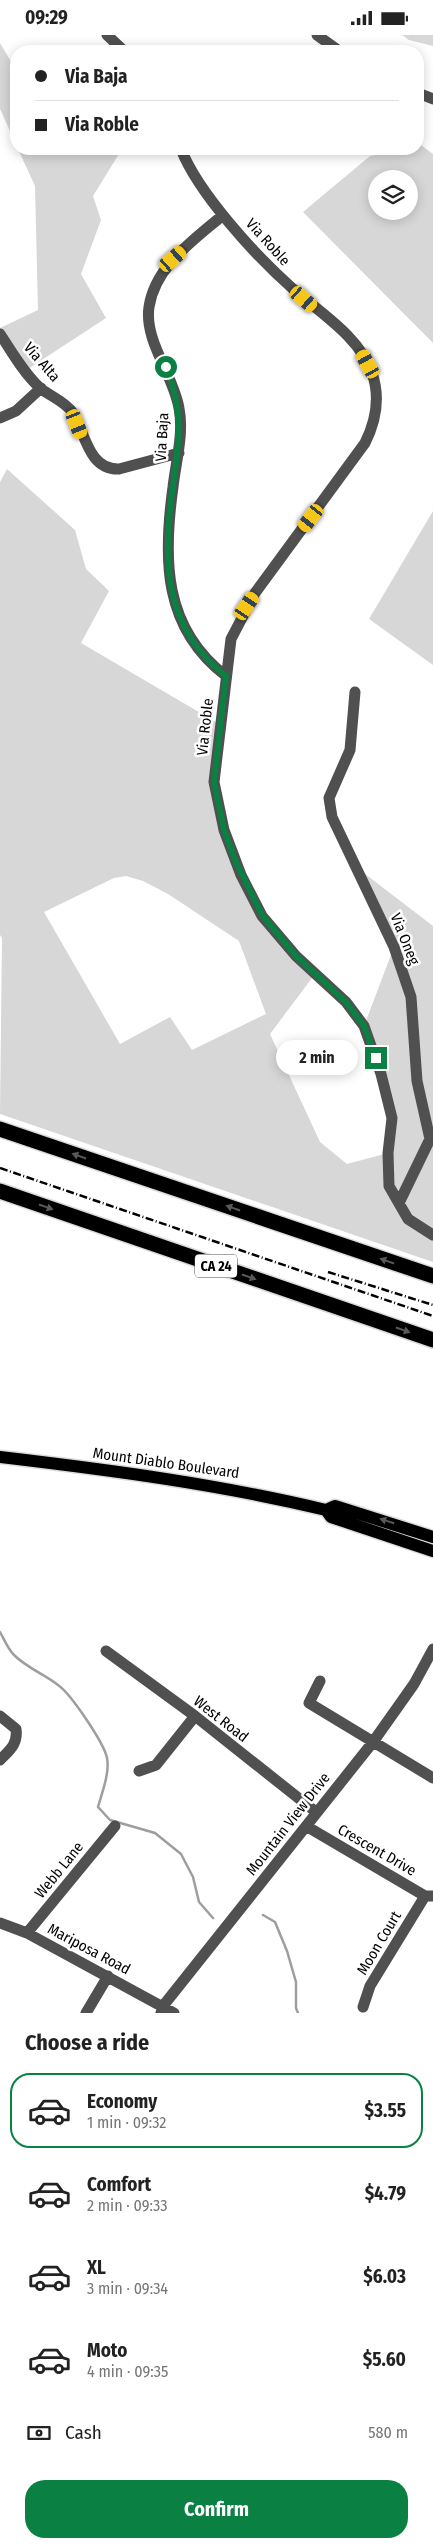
<!DOCTYPE html>
<meta charset="utf-8">
<style>
:root{--surface:#fff;--page:#f2f2f2;--text:#222;--muted:#767676;--line:#e0e0e0;--accent:#0b8043}
body{margin:0;font-family:"Fira Sans Condensed",sans-serif;background:var(--page);color:var(--text);height:100vh;display:flex;flex-direction:column;font-size:19px;white-space:nowrap}
*{box-sizing:border-box;margin:0}
p{font-size:16px;color:var(--muted)}
.icon{flex:none;width:28px;height:28px;fill:none;stroke:currentColor;stroke-width:2;stroke-linecap:round;stroke-linejoin:round}
.map{position:relative;height:1978px;overflow:hidden}
.sheet{display:flex;flex-direction:column;background:var(--surface);flex:1}
.sheet>*{flex:none}
.banner{position:absolute;left:10px;top:10px;width:414px;height:110px;border-radius:20px;box-shadow:0 2px 12px #0003;display:grid;align-content:center;height:110px;padding:0 25px;background:var(--surface)}
.controls{position:absolute;left:368px;top:135px;display:grid;gap:10px}
.controls a{display:grid;place-items:center;width:50px;height:50px;border-radius:50%;background:var(--surface);box-shadow:0 2px 12px #0003;font-size:25px}
.end{position:absolute;width:22px;height:22px;margin:-11px;border:6px solid #0b8043;background:#fff;box-shadow:0 0 0 2px #fff}
.from{border-radius:50%}
.bubble{position:absolute;height:35px;border-radius:18px;background:var(--surface);box-shadow:0 2px 12px #0003;font-size:16px;font-weight:700;line-height:35px;text-align:center}
.car{position:absolute;width:15px;height:30px;margin:-15px -8px;border-radius:6px;box-shadow:0 0 4px 1px #0007;background:linear-gradient(#f5c518 24%,#345 0 40%,#f5c518 0 76%,#345 0 86%,#f5c518 0)}
.banner b{display:flex;align-items:center;gap:18px;height:48px;font-size:19px}
.banner b+b{border-top:1px solid var(--line)}
.banner i{width:12px;height:12px;background:var(--text)}
ul{padding:0;list-style:none}
li{display:flex;align-items:center;gap:15px;height:75px;margin:0 10px 8px;padding:0 15px;border:2px solid transparent;border-radius:20px}
li div{flex:1}
li b{display:block;font-size:19px}
li em{font-style:normal;font-weight:700}
li.selected{border-color:var(--accent)}
li>.icon{width:45px;height:45px;stroke-width:1.5}
h2{padding:0 25px;font-size:22px;line-height:60px}
.pay{display:flex;align-items:center;gap:12px;height:55px;padding:0 25px;font-size:19px}
.pay p{margin-inline-start:auto}
.primary-button{display:flex;gap:10px;margin-top:auto;padding:10px 25px}
.primary-button a{flex:1;height:58px;border-radius:20px;background:var(--accent);color:#fff;font-size:20px;font-weight:700;line-height:58px;text-align:center}
.status{display:flex;justify-content:space-between;align-items:center;height:35px;padding:0 25px;background:var(--surface);direction:ltr}
.status svg{height:14px;fill:currentColor}
.map>svg:first-child{display:block}
</style>
<div class="status"><b>09:29</b><svg viewBox="0 0 49 12"><path d="M0 12V9h3v3zM5 12V6h3v6zM10 12V3h3v9zM15 12V0h3v12zM26 1h20v11H26zM47 4h2v5h-2z"/></svg></div>
<div class="map">
<svg width="433" height="1978" viewBox="0 0 433 1978">
<rect width="100%" height="100%" fill="#fff"/>
<path fill="#d7d7d7" fill-rule="evenodd" d="M402 0H433V11L409 5Z
M0 8 16 35V109L0 74Z
M421 110 433 119V308L303 177 370 121 404 114H418V111ZM376 144H409V176H376Z
M18 114H122L93 161 101 185 81 239 106 283 25 336 0 299V293L38 275 35 151Z
M7 434 75 495 86 534 109 556 81 608 221 690 214 747 224 795 262 881 315 939 270 999 320 1107 347 1129 388 1118 392 1083 364 991 394 912 356 832 433 891V1227L0 1079 2 903 0 900V447ZM126 841 143 846 168 859 239 906 266 979 192 1015 170 982 120 1009 44 877 114 843Z
M433 476V630L369 584Z"/>
<g fill="none" stroke-linecap="round" stroke-linejoin="round">
<path stroke="#9e9e9e" stroke-width="2.5" d="M0 1597C4 1604 8 1614 14 1620 27 1633 44 1639 58 1650 71 1659 104 1708 107 1723 110 1737 102 1758 98 1772L110 1785 155 1798 181 1819 193 1842 199 1867 213 1883
M263 1880 275 1887 287 1916 296 1947V1973L298 1978"/>
<g stroke="#dbdbdb" stroke-width="15">
<path id="major" d="M0 1422C110 1435 218 1449 326 1475L335 1471 433 1502
M326 1475 331 1482 433 1516"/>
</g>
<g stroke="#dbdbdb" stroke-width="18">
<path id="highway" d="M0 1094 433 1241
M0 1156 433 1305"/>
</g>
<path stroke="#505050" stroke-width="11" d="M107 0 124 16
M317 0 339 16
M418 58 433 64
M181 114C198 158 256 221 292 253 320 278 359 301 372 338 380 361 376 386 365 408L255 558 231 604 214 747 224 795 241 840 262 881 296 921 346 967 364 991 381 1039 392 1083 388 1118 389 1151 408 1184 433 1200
M223 180C194 205 155 231 149 272 144 306 173 339 179 373 184 398 176 426 173 452 163 524 163 593 226 641
M0 299C12 317 23 337 39 352 49 361 65 366 73 378 85 397 88 435 119 434L179 418
M0 383 16 376 41 353
M355 657 350 715 329 763 332 782 394 912 411 962 417 1046 430 1104 399 1168
M106 1616 195 1681 316 1777
M320 1646 309 1668 433 1743
M0 1681 16 1694C18 1709 10 1715 0 1725
M139 1736 156 1730 195 1681
M306 1791 425 1861H433
M0 1888 27 1898 174 1978
M27 1898 115 1791
M363 1972 370 1951 425 1861
M86 1978 108 1941
M161 1978 163 1971 373 1707 414 1649 433 1614"/>
<use href="#major" stroke="#000" stroke-width="12"/>
<use href="#highway" stroke="#000" stroke-width="15"/>
<path stroke="#000" stroke-width="2.5" stroke-dasharray="8 2.5 1 2.5" stroke-linecap="butt" d="M0 1133 433 1281
M328 1237 433 1270"/>
</g>
<defs><path id="oneway-solid" d="M-6-.8H1V-3.2L6.5 0L1 3.2V.8H-6Z" transform="scale(1.25)"/></defs>
<g fill="#595959">
<use href="#oneway-solid" transform="translate(79 1121) rotate(-161)"/>
<use href="#oneway-solid" transform="translate(46 1172) rotate(19)"/>
<use href="#oneway-solid" transform="translate(233 1173) rotate(-161)"/>
<use href="#oneway-solid" transform="translate(387 1226) rotate(-161)"/>
<use href="#oneway-solid" transform="translate(249 1242) rotate(19)"/>
<use href="#oneway-solid" transform="translate(403 1295) rotate(19)"/>
<use href="#oneway-solid" transform="translate(387 1486) rotate(-163)"/>
</g>
<g fill="none" stroke-linecap="round" stroke-linejoin="round">
<path stroke="#0b8043" stroke-width="6" d="M166 332C184 375 179 407 173 451 162 523 163 593 226 641L214 747 224 795 235 825 262 880 296 921 346 967 364 991 376 1023"/>
</g>
<g text-anchor="middle" stroke-width="5" stroke-linejoin="round" paint-order="stroke">
<rect fill="#fff" stroke="#4c4c4c" stroke-width="1" x="195" y="1219.5" width="42" height="23" rx="4"/>
<g font-size="14" font-weight="bold" fill="#000">
<text x="216" y="1236">CA 24</text>
</g>
<g font-size="15" fill="#000" stroke="#fff">
<text transform="translate(268 207) rotate(48)" y="5">Via Roble</text>
<text transform="translate(42 327) rotate(49)" y="5">Via Alta</text>
<text transform="translate(162 402) rotate(-87)" y="5">Via Baja</text>
<text transform="translate(205 692) rotate(-84)" y="5">Via Roble</text>
<text transform="translate(405 904) rotate(68)" y="5">Via Oneg</text>
<text transform="translate(166 1428) rotate(8)" y="5">Mount Diablo Boulevard</text>
<text transform="translate(221 1684) rotate(38)" y="5">West Road</text>
<text transform="translate(288 1789) rotate(-52)" y="5">Mountain View Drive</text>
<text transform="translate(377 1815) rotate(30)" y="5">Crescent Drive</text>
<text transform="translate(59 1835) rotate(-51)" y="5">Webb Lane</text>
<text transform="translate(379 1908) rotate(-59)" y="5">Moon Court</text>
<text transform="translate(89 1914) rotate(28)" y="5">Mariposa Road</text>
</g>
</g>
</svg>
<div class="controls">
<a><svg class="icon" aria-label="layers" viewBox="0 0 24 24"><path d="M12 4l9 5-9 5-9-5zM3 14l9 5 9-5"/></svg></a>
</div>
<i class="end from" style="left:166px;top:332px"></i>
<i class="end" style="left:376px;top:1023px"></i>
<div class="bubble" style="left:276px;top:1005px;width:82px">2 min</div>
<i class="car" style="left:173px;top:224px;rotate:49deg"></i>
<i class="car" style="left:304px;top:264px;rotate:131deg"></i>
<i class="car" style="left:368px;top:329px;rotate:331deg"></i>
<i class="car" style="left:77px;top:389px;rotate:158deg"></i>
<i class="car" style="left:311px;top:483px;rotate:217deg"></i>
<i class="car" style="left:247px;top:571px;rotate:34deg"></i>
<div class="banner">
<b><i class="from"></i>Via Baja</b>
<b><i></i>Via Roble</b>
</div>
</div>
<section class="sheet">
<h2>Choose a ride</h2>
<ul>
<li class="selected"><svg class="icon" aria-label="car" viewBox="0 0 24 24"><path d="M5 17H2v-5l4-1 3-4h7l3 4 3 1v5h-3M9 17h6M6 11h13"/><circle cx="7" cy="17" r="2"/><circle cx="17" cy="17" r="2"/></svg><div><b>Economy</b><p>1 min · 09:32</p></div><em>$3.55</em></li>
<li><svg class="icon" aria-label="car" viewBox="0 0 24 24"><path d="M5 17H2v-5l4-1 3-4h7l3 4 3 1v5h-3M9 17h6M6 11h13"/><circle cx="7" cy="17" r="2"/><circle cx="17" cy="17" r="2"/></svg><div><b>Comfort</b><p>2 min · 09:33</p></div><em>$4.79</em></li>
<li><svg class="icon" aria-label="car" viewBox="0 0 24 24"><path d="M5 17H2v-5l4-1 3-4h7l3 4 3 1v5h-3M9 17h6M6 11h13"/><circle cx="7" cy="17" r="2"/><circle cx="17" cy="17" r="2"/></svg><div><b>XL</b><p>3 min · 09:34</p></div><em>$6.03</em></li>
<li><svg class="icon" aria-label="car" viewBox="0 0 24 24"><path d="M5 17H2v-5l4-1 3-4h7l3 4 3 1v5h-3M9 17h6M6 11h13"/><circle cx="7" cy="17" r="2"/><circle cx="17" cy="17" r="2"/></svg><div><b>Moto</b><p>4 min · 09:35</p></div><em>$5.60</em></li>
</ul>
<div class="pay"><svg class="icon" aria-label="cash" viewBox="0 0 24 24"><path d="M3 7h18v10H3z"/><circle cx="12" cy="12" r="2"/></svg>Cash<p>580 m</p></div>
<div class="primary-button"><a>Confirm</a></div>
</section>
